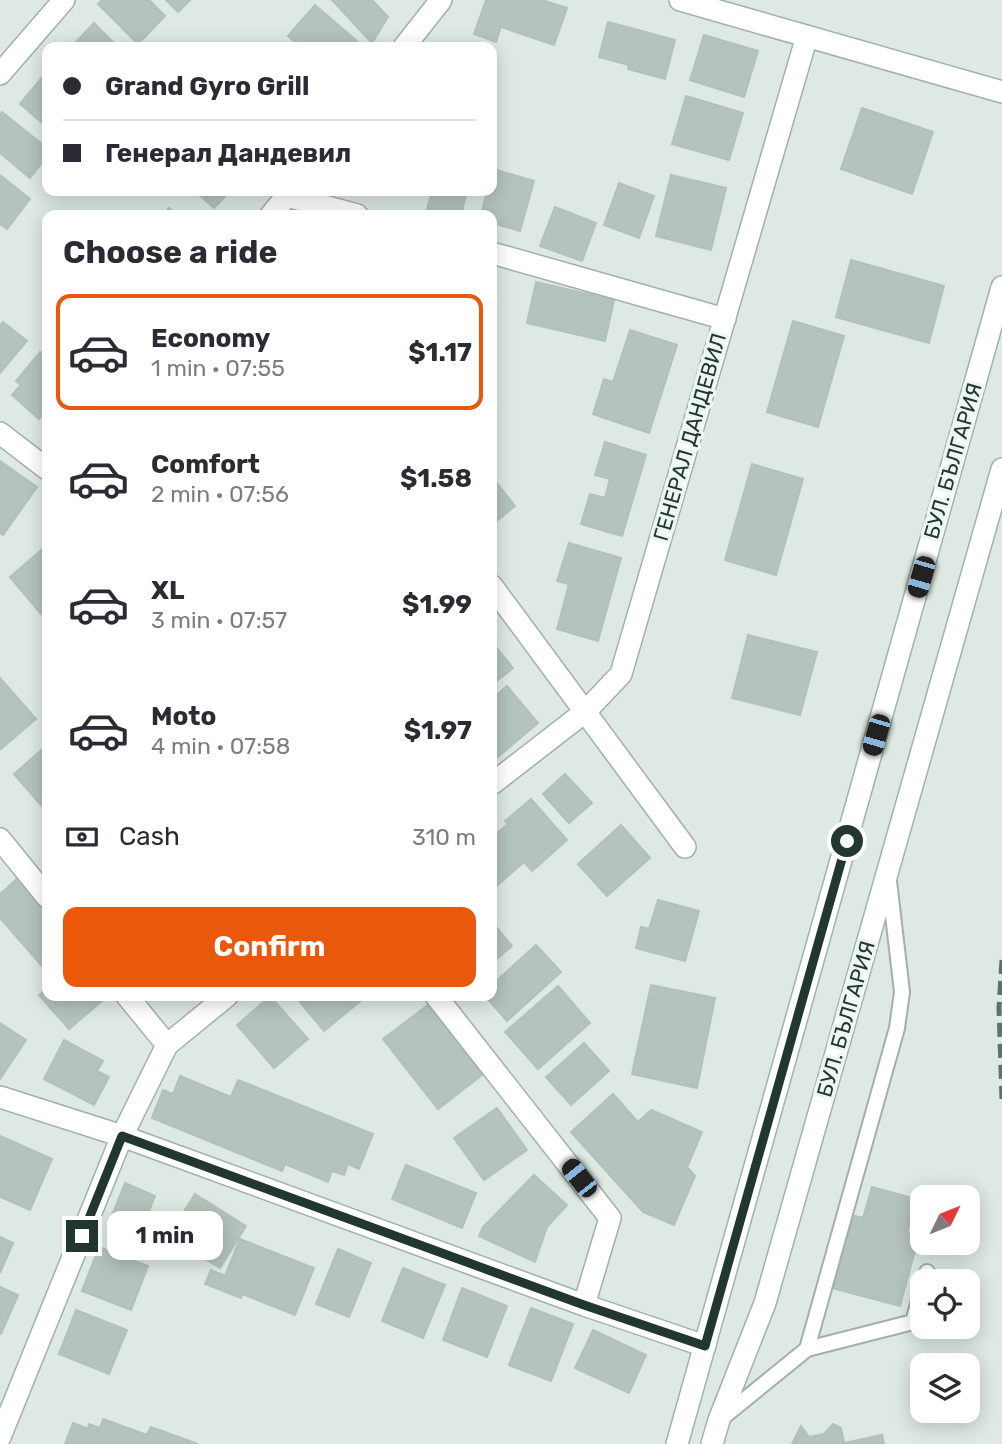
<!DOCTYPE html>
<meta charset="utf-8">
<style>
:root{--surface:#fff;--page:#f7f7f7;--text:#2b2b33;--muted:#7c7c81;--line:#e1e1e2;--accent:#ea580c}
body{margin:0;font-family:Rubik,sans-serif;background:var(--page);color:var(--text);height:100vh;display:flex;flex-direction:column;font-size:26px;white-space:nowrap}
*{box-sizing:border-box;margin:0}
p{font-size:23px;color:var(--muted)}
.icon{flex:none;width:38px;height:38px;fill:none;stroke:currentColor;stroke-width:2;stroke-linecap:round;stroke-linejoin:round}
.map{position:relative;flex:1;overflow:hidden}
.side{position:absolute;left:42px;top:210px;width:455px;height:791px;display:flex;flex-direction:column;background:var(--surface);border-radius:14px;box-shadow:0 4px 18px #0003}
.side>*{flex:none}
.guide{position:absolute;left:42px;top:42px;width:455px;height:154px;border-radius:14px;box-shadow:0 4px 18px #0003;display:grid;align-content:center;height:154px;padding:0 21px;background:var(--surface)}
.needle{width:46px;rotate:47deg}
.buttons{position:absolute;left:910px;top:1185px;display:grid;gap:14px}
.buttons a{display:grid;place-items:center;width:70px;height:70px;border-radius:14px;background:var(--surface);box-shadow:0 4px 18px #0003;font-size:35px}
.end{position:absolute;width:32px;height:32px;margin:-16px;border:9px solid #21372f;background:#fff;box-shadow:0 0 0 4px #fff}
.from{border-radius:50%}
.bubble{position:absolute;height:49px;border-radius:14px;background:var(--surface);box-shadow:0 4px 18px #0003;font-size:23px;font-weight:700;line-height:49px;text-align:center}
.car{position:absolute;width:21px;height:42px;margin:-21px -10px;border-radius:9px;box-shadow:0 0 5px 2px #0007;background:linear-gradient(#222 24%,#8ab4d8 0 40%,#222 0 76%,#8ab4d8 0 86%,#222 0)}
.guide b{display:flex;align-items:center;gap:24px;height:66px;font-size:26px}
.guide b+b{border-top:2px solid var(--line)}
.guide i{width:18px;height:18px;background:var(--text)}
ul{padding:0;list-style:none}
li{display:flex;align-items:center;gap:21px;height:116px;margin:0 14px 10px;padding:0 7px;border:4px solid transparent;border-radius:14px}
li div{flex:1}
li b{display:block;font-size:26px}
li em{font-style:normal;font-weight:700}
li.current{border-color:var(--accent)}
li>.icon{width:63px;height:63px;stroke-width:1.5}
h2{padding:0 21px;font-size:32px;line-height:84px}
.pay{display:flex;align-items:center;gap:18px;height:77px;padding:0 21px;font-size:26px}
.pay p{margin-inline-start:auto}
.cta{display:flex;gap:14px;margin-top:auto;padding:14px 21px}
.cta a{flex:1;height:80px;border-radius:14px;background:var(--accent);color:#fff;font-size:28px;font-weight:700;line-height:80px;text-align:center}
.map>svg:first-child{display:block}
</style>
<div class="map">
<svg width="1002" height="1444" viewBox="0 0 1002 1444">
<rect width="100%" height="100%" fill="#dee9e3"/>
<path fill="#b4c3bc" stroke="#b1c2b9" stroke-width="2" d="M102 0H149L165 16 138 44 98 4Z
M166 0H190L178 12Z
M332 0H372L388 17 372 43Z
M486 0H542L567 8 554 45 501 27 496 42 474 34Z
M315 5 357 41 351 47H300L288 36Z
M608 22 675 40 665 79 628 69 629 65 599 57Z
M94 23 118 47H71Z
M704 35 758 51 744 97 690 80Z
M44 75 47 78V127L20 104Z
M686 96 743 113 729 160 672 144Z
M862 108 933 132 912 194 841 169Z
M2 112 47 148V156L30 178 0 153V115Z
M493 169 534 181 520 231 492 223V215H481L487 191H492Z
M0 175 30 199 7 229 0 224Z
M671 175 726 188 711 250 656 236Z
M619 183 654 196 639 238 604 225Z
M195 191H230L214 208Z
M432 191H467L461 215H434L426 213Z
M555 207 596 223 582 261 540 246Z
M169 208 177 215H163Z
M851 260 944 286 929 343 836 317Z
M536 282 614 300 605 341 527 323Z
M793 321 844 336 818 427 767 412Z
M3 322 27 341 0 373V326Z
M630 330 677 345 649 433 593 414 604 379 613 382Z
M40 352 46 356 47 354V409L39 419 12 395 21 385 16 381Z
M605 442 646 455 622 536 581 524 590 494 605 498 610 479 595 475Z
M0 461 37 487 3 535 0 533Z
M752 464 803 479 776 575 725 560Z
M492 477 515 506 492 525Z
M569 543 621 558 598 641 557 629 569 584 557 581Z
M47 545V610L42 615 10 577Z
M748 635 817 652 800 715 732 698Z
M492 642 513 668 492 685Z
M0 678 36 719 1 749 0 748Z
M507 686 538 723 492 762V699Z
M47 745V812L14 774Z
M565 774 592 803 569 823 543 794Z
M531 799 567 840 532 871 524 862 492 890V835L493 836 508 824 505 821Z
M621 825 650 858 607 896 578 864Z
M19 877 47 909V961L42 966 0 918V894Z
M658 900 699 911 685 961 636 948 641 927 649 929Z
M492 922 512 946 492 963Z
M536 945 561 972 507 1021 485 996H492V985Z
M651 985 715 998 697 1088 632 1074Z
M558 986 590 1023 538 1069 505 1032Z
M47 988V996H108L69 1029 39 995Z
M270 996 308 1039 274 1068 237 1025Z
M295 996H360L363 999 324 1031Z
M428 1005 482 1075 438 1109 383 1039Z
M0 1023 26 1040 0 1079Z
M64 1040 103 1061 97 1071 109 1077 94 1105 44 1079Z
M584 1043 609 1071 571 1105 546 1077Z
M180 1076 231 1097 238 1080 373 1134 359 1169 348 1164 344 1175 332 1171 328 1182 285 1164 282 1171 152 1118 163 1090 173 1094Z
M613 1094 638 1122 651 1110 702 1132 687 1167 695 1176 674 1225 643 1212 571 1132Z
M497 1108 527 1150 484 1180 454 1138Z
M0 1136 52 1159 30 1210 0 1197Z
M406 1165 476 1193 462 1228 392 1199Z
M534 1175 567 1205 547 1227 535 1262 479 1236 483 1227Z
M125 1183 155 1196 139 1236 109 1223Z
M872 1187 916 1199 907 1233 919 1236 900 1306 832 1288 851 1215 863 1218Z
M195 1194 246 1226 220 1268 169 1236Z
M0 1237 13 1243 0 1273Z
M240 1239 314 1268 295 1315 242 1294 241 1298 205 1284 211 1270 225 1276Z
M99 1247 148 1266 131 1310 82 1291Z
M338 1249 371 1263 349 1317 316 1304Z
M403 1268 445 1285 423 1338 382 1321Z
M0 1287 18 1295 1 1334H0Z
M462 1288 507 1306 487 1357 443 1340Z
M531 1308 573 1324 551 1381 509 1365Z
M76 1310 127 1330 109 1374 59 1354Z
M593 1330 646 1355 629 1393 575 1368Z
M103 1419 147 1435 151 1427 198 1444H65L73 1423 88 1429 89 1424 100 1428Z
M833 1424 841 1428 844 1443 882 1435 884 1444H792L801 1426 809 1437 824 1434Z"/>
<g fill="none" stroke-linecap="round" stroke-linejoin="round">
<g stroke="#a2b0a9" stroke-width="18">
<path id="lane" d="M924 1281 927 1272
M807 1349 897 1028 902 992 889 881
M722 1418 807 1349 913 1322 922 1289"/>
</g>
<g stroke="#a2b0a9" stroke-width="24">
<path id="street" d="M680 0 1002 92
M404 47 441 0
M0 74 64 0
M287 196 357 215
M271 215 291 191
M492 253 725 319
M0 433 47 469
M492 586 685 847
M492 784 586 711 621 674 807 36
M0 839 47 897
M127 996 167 1045
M436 996 610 1218 584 1305
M0 1097 122 1136 584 1305 705 1346
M0 1437 122 1136 167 1045 227 996"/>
</g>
<g stroke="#9eb4aa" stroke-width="24">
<path id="secondary" d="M677 1444 1002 287
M712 1444 719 1420 765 1303 1002 469"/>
</g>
<use href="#lane" stroke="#fff" stroke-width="14"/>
<use href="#street" stroke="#fff" stroke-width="21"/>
<use href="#secondary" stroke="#fff" stroke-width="21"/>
<path stroke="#5b736a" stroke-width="5" stroke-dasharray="14 7" stroke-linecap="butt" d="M1002 960 999 1008 1002 1099"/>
</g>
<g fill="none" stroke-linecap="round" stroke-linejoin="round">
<path stroke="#21372f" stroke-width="9" d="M82 1236 122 1136 584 1305 705 1346 847 841"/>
</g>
<g text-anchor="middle" stroke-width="7" stroke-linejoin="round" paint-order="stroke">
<g font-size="21" fill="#21372f" stroke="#eef6f1">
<text transform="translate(690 437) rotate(-74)" y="7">ГЕНЕРАЛ ДАНДЕВИЛ</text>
<text transform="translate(953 461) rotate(-74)" y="7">БУЛ. БЪЛГАРИЯ</text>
<text transform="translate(846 1019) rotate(-74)" y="7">БУЛ. БЪЛГАРИЯ</text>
</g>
</g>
</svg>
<div class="buttons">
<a><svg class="needle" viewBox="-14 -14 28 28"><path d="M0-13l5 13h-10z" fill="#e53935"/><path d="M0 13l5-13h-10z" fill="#7c7c81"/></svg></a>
<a><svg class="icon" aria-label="locate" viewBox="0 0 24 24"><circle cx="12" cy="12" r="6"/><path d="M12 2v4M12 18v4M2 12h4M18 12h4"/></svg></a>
<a><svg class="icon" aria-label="layers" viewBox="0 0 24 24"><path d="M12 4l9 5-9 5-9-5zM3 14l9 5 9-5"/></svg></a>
</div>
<i class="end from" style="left:847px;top:841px"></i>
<i class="end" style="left:82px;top:1236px"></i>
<div class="bubble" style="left:107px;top:1211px;width:116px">1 min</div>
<i class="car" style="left:921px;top:577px;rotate:196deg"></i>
<i class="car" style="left:876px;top:735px;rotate:196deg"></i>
<i class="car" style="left:579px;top:1178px;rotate:322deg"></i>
<div class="guide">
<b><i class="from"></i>Grand Gyro Grill</b>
<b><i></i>Генерал Дандевил</b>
</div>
<section class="side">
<h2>Choose a ride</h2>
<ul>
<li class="current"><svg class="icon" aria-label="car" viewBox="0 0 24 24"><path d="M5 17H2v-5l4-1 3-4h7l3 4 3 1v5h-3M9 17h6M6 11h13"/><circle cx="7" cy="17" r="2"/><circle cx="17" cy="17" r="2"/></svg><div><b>Economy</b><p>1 min · 07:55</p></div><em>$1.17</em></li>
<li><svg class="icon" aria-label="car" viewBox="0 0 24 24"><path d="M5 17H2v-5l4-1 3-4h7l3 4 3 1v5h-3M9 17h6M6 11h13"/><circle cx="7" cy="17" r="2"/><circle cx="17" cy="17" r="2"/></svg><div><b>Comfort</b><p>2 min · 07:56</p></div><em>$1.58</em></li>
<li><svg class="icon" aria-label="car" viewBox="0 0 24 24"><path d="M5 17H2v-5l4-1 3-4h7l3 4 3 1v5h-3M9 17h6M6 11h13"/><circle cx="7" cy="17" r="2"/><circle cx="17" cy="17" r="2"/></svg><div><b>XL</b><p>3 min · 07:57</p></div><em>$1.99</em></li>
<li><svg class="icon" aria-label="car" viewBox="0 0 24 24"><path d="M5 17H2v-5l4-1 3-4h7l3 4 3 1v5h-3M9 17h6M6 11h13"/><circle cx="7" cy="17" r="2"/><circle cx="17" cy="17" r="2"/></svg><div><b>Moto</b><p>4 min · 07:58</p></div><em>$1.97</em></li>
</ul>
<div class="pay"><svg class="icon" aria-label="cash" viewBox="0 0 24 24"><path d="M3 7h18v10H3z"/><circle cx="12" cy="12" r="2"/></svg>Cash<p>310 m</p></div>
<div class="cta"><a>Confirm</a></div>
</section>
</div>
